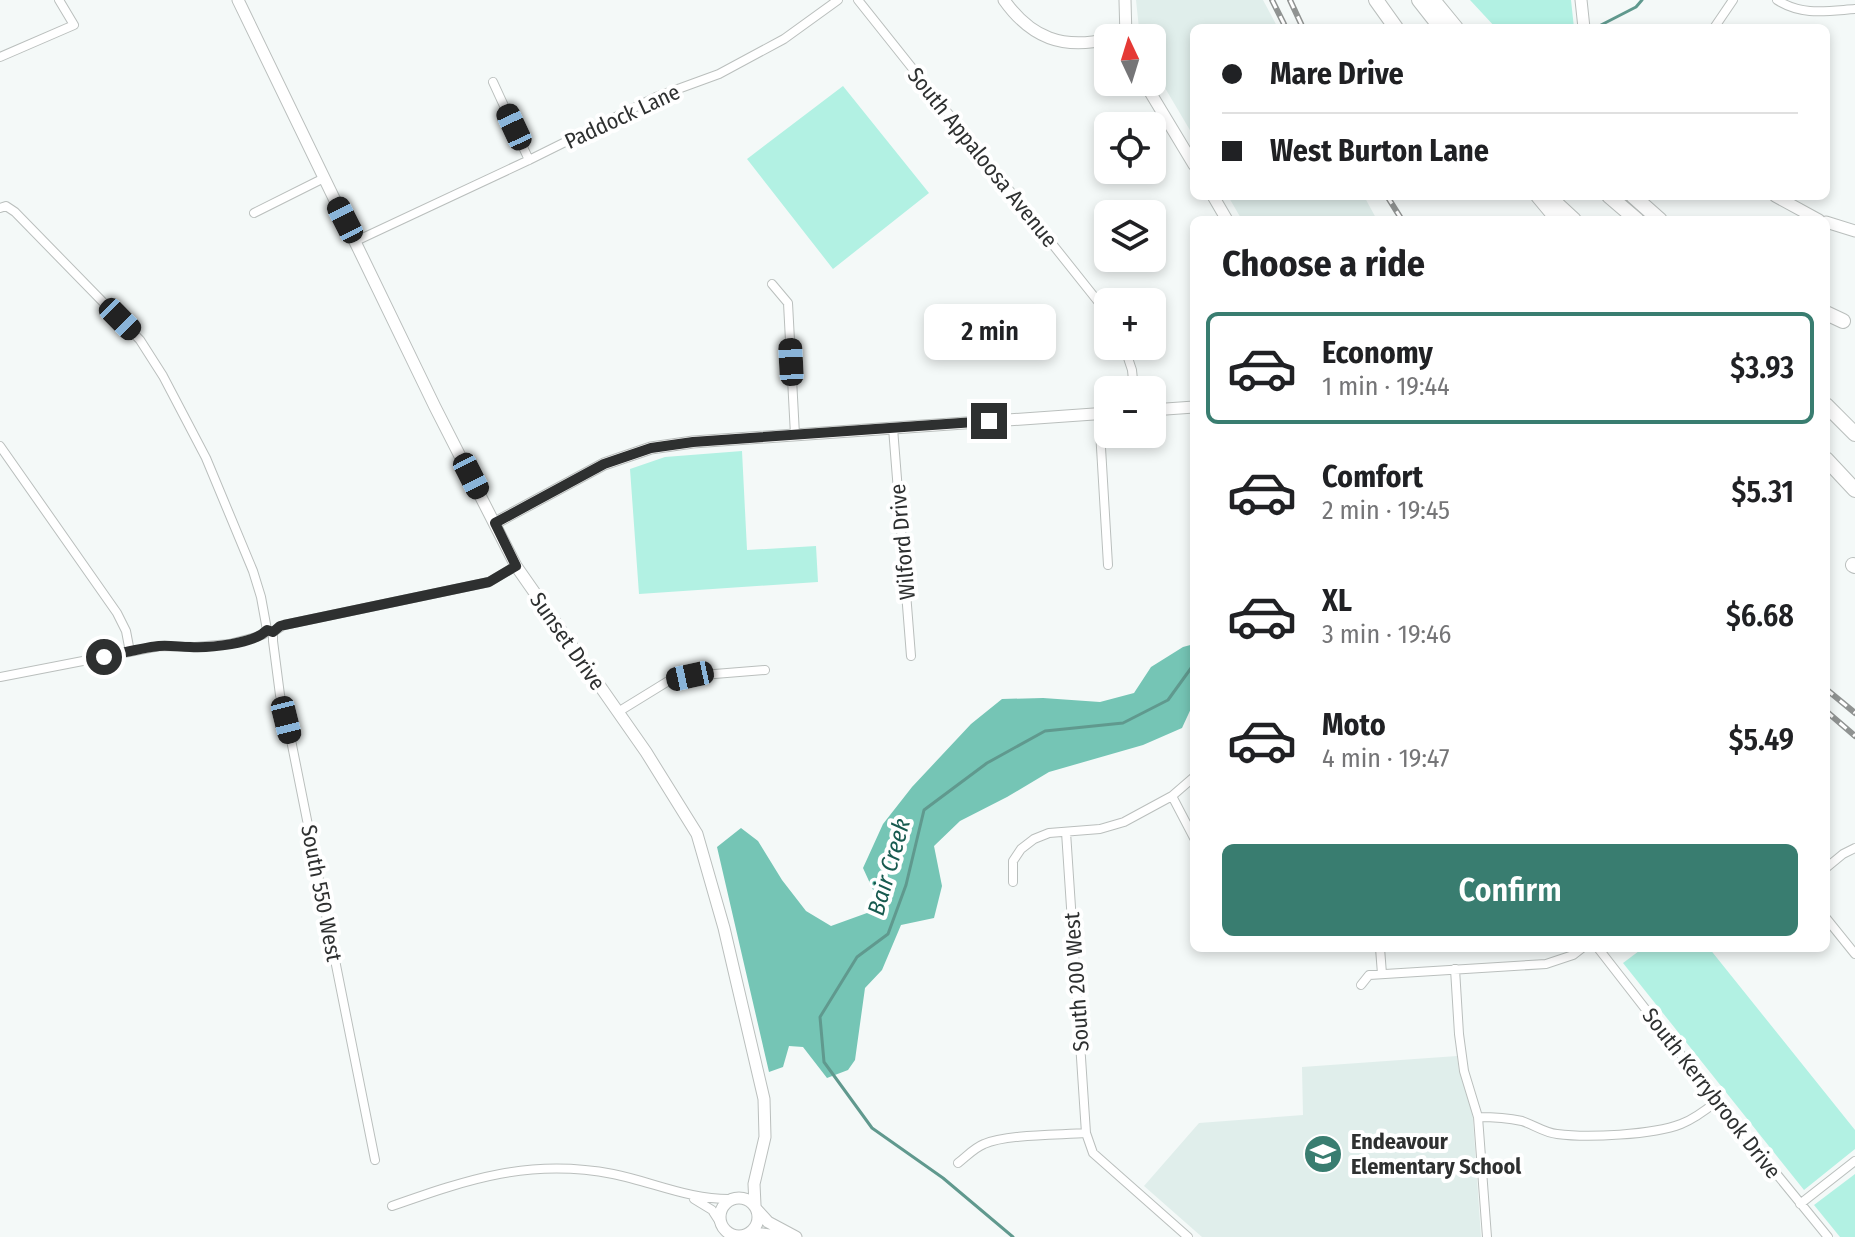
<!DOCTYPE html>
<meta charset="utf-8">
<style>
:root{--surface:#fff;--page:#f6f6f6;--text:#202124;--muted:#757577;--line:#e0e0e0;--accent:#397d70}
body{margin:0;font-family:"Fira Sans Condensed",sans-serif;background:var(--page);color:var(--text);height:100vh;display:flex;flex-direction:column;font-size:30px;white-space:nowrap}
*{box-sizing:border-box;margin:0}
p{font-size:26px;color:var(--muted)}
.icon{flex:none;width:44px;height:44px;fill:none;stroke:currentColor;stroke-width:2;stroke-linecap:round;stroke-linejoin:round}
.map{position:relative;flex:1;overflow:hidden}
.panel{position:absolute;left:1190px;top:216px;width:640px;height:736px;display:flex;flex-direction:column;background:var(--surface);border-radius:12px;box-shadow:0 4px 12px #0003}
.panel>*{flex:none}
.top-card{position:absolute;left:1190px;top:24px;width:640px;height:176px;border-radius:12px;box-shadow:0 4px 12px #0003;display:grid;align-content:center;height:176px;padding:0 32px;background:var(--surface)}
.needle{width:52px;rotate:356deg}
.fabs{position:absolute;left:1094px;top:24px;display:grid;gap:16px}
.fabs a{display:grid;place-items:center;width:72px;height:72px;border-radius:12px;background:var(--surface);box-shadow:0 4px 12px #0003;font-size:40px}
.end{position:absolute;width:36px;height:36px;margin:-18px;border:10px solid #2e3030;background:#fff;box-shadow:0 0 0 4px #fff}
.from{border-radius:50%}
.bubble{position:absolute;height:56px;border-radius:12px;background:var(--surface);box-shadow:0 4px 12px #0003;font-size:26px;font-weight:600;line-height:56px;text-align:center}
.car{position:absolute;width:24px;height:48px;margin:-24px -12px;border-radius:10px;box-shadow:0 0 6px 2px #0007;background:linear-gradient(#222 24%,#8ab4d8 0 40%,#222 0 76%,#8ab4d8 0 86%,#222 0)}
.top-card b{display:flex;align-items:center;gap:28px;height:76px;font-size:30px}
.top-card b+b{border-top:2px solid var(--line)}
.top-card i{width:20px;height:20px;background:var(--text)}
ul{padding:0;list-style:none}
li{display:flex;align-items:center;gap:24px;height:112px;margin:0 16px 12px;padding:0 16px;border:4px solid transparent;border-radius:12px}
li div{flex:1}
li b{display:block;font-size:30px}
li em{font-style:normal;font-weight:600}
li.current{border-color:var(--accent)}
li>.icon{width:72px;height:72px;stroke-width:1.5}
h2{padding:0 32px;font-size:36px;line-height:96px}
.cta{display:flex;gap:16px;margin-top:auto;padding:16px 32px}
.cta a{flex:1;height:92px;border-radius:12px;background:var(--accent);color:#fff;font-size:32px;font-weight:600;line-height:92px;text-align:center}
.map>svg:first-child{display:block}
</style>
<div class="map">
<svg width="1855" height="1237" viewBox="0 0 1855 1237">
<rect width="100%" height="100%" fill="#f4f9f8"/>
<path fill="#e0eeeb" d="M1136 0H1263L1278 28H1194V137L1152 66V38H1140Z
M1228 196H1364L1377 220H1242Z
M1457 1056 1459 1071 1472 1105 1481 1237H1202L1144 1186 1199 1123 1303 1115 1302 1067Z"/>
<path fill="#b2f1e3" d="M1470 0H1571L1574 28H1496Z
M843 86 929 193 833 269 747 159Z
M742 451 747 550 816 546 818 582 639 594 630 469 665 457Z
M1643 948H1709L1855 1130V1149L1804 1190 1623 963Z
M1855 1174V1237H1840L1814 1205Z"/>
<path fill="#75c5b5" d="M1194 644V702L1182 728 1143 745 1049 772 1007 797 960 821 934 846 942 886 934 918 901 925 882 970 865 988 855 1060 848 1070 827 1078 803 1047 789 1046 783 1067 769 1072 717 847 741 828 758 841 782 880 806 911 831 926 867 913 879 903 863 868 883 824 912 787 971 724 1002 699 1043 698 1100 702 1134 693 1151 667 1183 647Z"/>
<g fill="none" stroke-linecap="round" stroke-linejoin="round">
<path stroke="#60998e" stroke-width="3" d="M1601 25 1636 7 1642 0
M1013 1237 943 1178 872 1128 824 1062 820 1017 857 957 888 934 906 885 924 810 987 763 1045 731 1123 723 1168 700 1194 664"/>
<g stroke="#babfbd" stroke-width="10">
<path id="street" d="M858 0 1108 314
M1777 0C1802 16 1827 11 1855 9
M1714 28 1733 0
M0 57 74 25 59 0
M493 82 529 160
M0 208 6 206 15 212 140 340 163 376 206 458 253 571 261 597 267 630
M254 213 324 178
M356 241 529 160 656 97 719 74 784 39 838 0
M772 284 788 303 795 435
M1124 346 1132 370 1134 390
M1099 414 1108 565
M893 428 911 656
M0 446 117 613 126 631 130 652
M273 632V641L280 695 291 740 375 1160
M273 632 284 625 489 582 516 566
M0 677 160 646 195 647 229 644 256 637 264 634 267 630
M618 712 670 680 690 676 765 670
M1172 796 1194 838
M1066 832 1086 1133 1093 1153 1188 1237
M1826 868 1843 854 1855 848
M1013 882V861L1021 849 1034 839 1049 833 1100 829 1124 822 1172 796 1194 777
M1826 918 1855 954
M1380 948 1382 974
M1598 948 1717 1101 1828 1237
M1455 969 1459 1034 1464 1071 1478 1117 1487 1237
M1361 985 1369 975 1546 964 1573 955 1582 948
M1478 1117C1493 1117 1508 1118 1522 1121 1534 1125 1545 1133 1557 1134 1587 1138 1653 1135 1681 1124 1694 1119 1706 1110 1717 1101
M958 1163C967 1156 974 1148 984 1144 1006 1134 1060 1135 1086 1133
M694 1199 712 1210 721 1224
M1800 1204 1855 1161
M392 1206C469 1179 530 1158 613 1174 653 1182 690 1200 732 1199"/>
</g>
<g stroke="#babfbd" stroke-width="13">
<path id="secondary" d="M238 0 435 407 516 566 646 752 697 834 724 928 764 1099 765 1137 754 1184 755 1205
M1004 0C1031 38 1063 50 1108 39
M1125 0 1126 38
M1581 0 1584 28
M1144 82 1194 165
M1213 196 1227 220
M1775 196 1819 220
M1826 222 1855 231
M1152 410 1194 407
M495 523 604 464 651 448 693 442 1108 413
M720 1217a19 19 0 1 1 38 0a19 19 0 1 1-38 0Z
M757 1210 768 1222 796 1237
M747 1235 762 1234 784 1237"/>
</g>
<g stroke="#babfbd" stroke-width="16">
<path id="highway" d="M1376 0 1396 28
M1419 0 1441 28
M1433 0 1456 28
M1538 196 1558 220
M1548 196 1574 220
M1609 196 1637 220
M1633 196 1660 220
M1826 313 1843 321
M1826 405 1855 434
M1826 459 1855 490
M1853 565 1855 566"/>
</g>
<use href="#street" stroke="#fff" stroke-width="8"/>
<use href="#secondary" stroke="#fff" stroke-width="11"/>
<use href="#highway" stroke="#fff" stroke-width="14"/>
<g stroke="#909392" stroke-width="6">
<path id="rail" d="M1272 0 1286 28
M1290 0 1303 28
M1387 196 1402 220
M1826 689 1855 713
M1826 711 1855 736"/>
</g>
<use href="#rail" stroke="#fff" stroke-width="3" stroke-dasharray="9" stroke-linecap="butt"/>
</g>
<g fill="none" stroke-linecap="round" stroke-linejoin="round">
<path stroke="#2e3030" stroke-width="10" d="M104 657C122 653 141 648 159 646 169 645 180 647 190 647 210 648 254 644 267 630L273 632 280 626 284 625 489 582 516 566 495 523 604 464 651 448 693 442 989 421"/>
</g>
<defs>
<g id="school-disc" transform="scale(2)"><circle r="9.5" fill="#397d70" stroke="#fff"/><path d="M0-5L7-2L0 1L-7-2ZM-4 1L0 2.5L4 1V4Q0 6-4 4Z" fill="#fff"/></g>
</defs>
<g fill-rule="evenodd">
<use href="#school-disc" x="1323" y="1154"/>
</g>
<g text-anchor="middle" stroke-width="8" stroke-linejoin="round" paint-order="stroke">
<g font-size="22" fill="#2e3030" stroke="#fff">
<text transform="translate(622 116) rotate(-25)" y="8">Paddock Lane</text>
<text transform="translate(983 157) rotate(51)" y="8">South Appaloosa Avenue</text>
<text transform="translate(902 542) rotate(-95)" y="8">Wilford Drive</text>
<text transform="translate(568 641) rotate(55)" y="8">Sunset Drive</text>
<text transform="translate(322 893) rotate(79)" y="8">South 550 West</text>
<text transform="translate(1076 982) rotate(-94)" y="8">South 200 West</text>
<text transform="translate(1712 1093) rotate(52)" y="8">South Kerrybrook Drive</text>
</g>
<g font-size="22" font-weight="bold" fill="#2e3030" stroke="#fff" text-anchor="start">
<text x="1351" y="1149">Endeavour<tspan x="1351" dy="25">Elementary School</tspan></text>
</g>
<g font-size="24" font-style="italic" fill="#175a4f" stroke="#fff">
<text transform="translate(889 867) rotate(-74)" y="8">Bair Creek</text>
</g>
</g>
</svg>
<div class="fabs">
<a><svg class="needle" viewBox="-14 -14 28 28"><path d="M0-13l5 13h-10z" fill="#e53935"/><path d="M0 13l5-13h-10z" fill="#757577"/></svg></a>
<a><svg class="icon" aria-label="locate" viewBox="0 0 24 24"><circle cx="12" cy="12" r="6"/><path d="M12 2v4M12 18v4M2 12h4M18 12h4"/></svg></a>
<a><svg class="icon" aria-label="layers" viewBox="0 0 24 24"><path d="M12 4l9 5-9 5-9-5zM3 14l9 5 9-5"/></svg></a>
<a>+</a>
<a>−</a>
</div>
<i class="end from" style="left:104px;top:657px"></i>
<i class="end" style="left:989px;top:421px"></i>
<div class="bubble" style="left:924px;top:304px;width:132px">2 min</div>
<i class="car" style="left:514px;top:127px;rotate:335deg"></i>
<i class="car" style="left:345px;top:220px;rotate:333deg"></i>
<i class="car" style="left:120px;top:319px;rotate:135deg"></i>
<i class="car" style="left:791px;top:362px;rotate:357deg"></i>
<i class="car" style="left:471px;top:476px;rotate:153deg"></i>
<i class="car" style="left:690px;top:676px;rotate:258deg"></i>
<i class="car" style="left:286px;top:720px;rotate:166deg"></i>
<div class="top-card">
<b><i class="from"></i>Mare Drive</b>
<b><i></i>West Burton Lane</b>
</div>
<section class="panel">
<h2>Choose a ride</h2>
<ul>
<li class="current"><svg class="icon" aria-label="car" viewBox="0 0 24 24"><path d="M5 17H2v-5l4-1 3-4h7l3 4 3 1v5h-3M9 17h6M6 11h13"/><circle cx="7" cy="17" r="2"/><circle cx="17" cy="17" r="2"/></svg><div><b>Economy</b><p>1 min · 19:44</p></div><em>$3.93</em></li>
<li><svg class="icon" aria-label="car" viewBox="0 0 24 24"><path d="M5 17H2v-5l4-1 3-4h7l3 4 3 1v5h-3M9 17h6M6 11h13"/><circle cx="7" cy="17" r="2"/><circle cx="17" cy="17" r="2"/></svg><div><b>Comfort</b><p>2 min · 19:45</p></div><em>$5.31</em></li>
<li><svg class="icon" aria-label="car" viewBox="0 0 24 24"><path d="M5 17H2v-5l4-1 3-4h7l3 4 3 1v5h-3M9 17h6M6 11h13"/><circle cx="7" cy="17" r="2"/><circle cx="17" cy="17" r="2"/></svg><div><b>XL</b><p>3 min · 19:46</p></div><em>$6.68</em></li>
<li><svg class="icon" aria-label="car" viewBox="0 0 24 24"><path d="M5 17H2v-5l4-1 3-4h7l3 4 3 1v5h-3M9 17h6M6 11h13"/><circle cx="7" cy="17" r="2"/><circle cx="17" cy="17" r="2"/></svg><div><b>Moto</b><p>4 min · 19:47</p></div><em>$5.49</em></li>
</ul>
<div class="cta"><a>Confirm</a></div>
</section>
</div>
